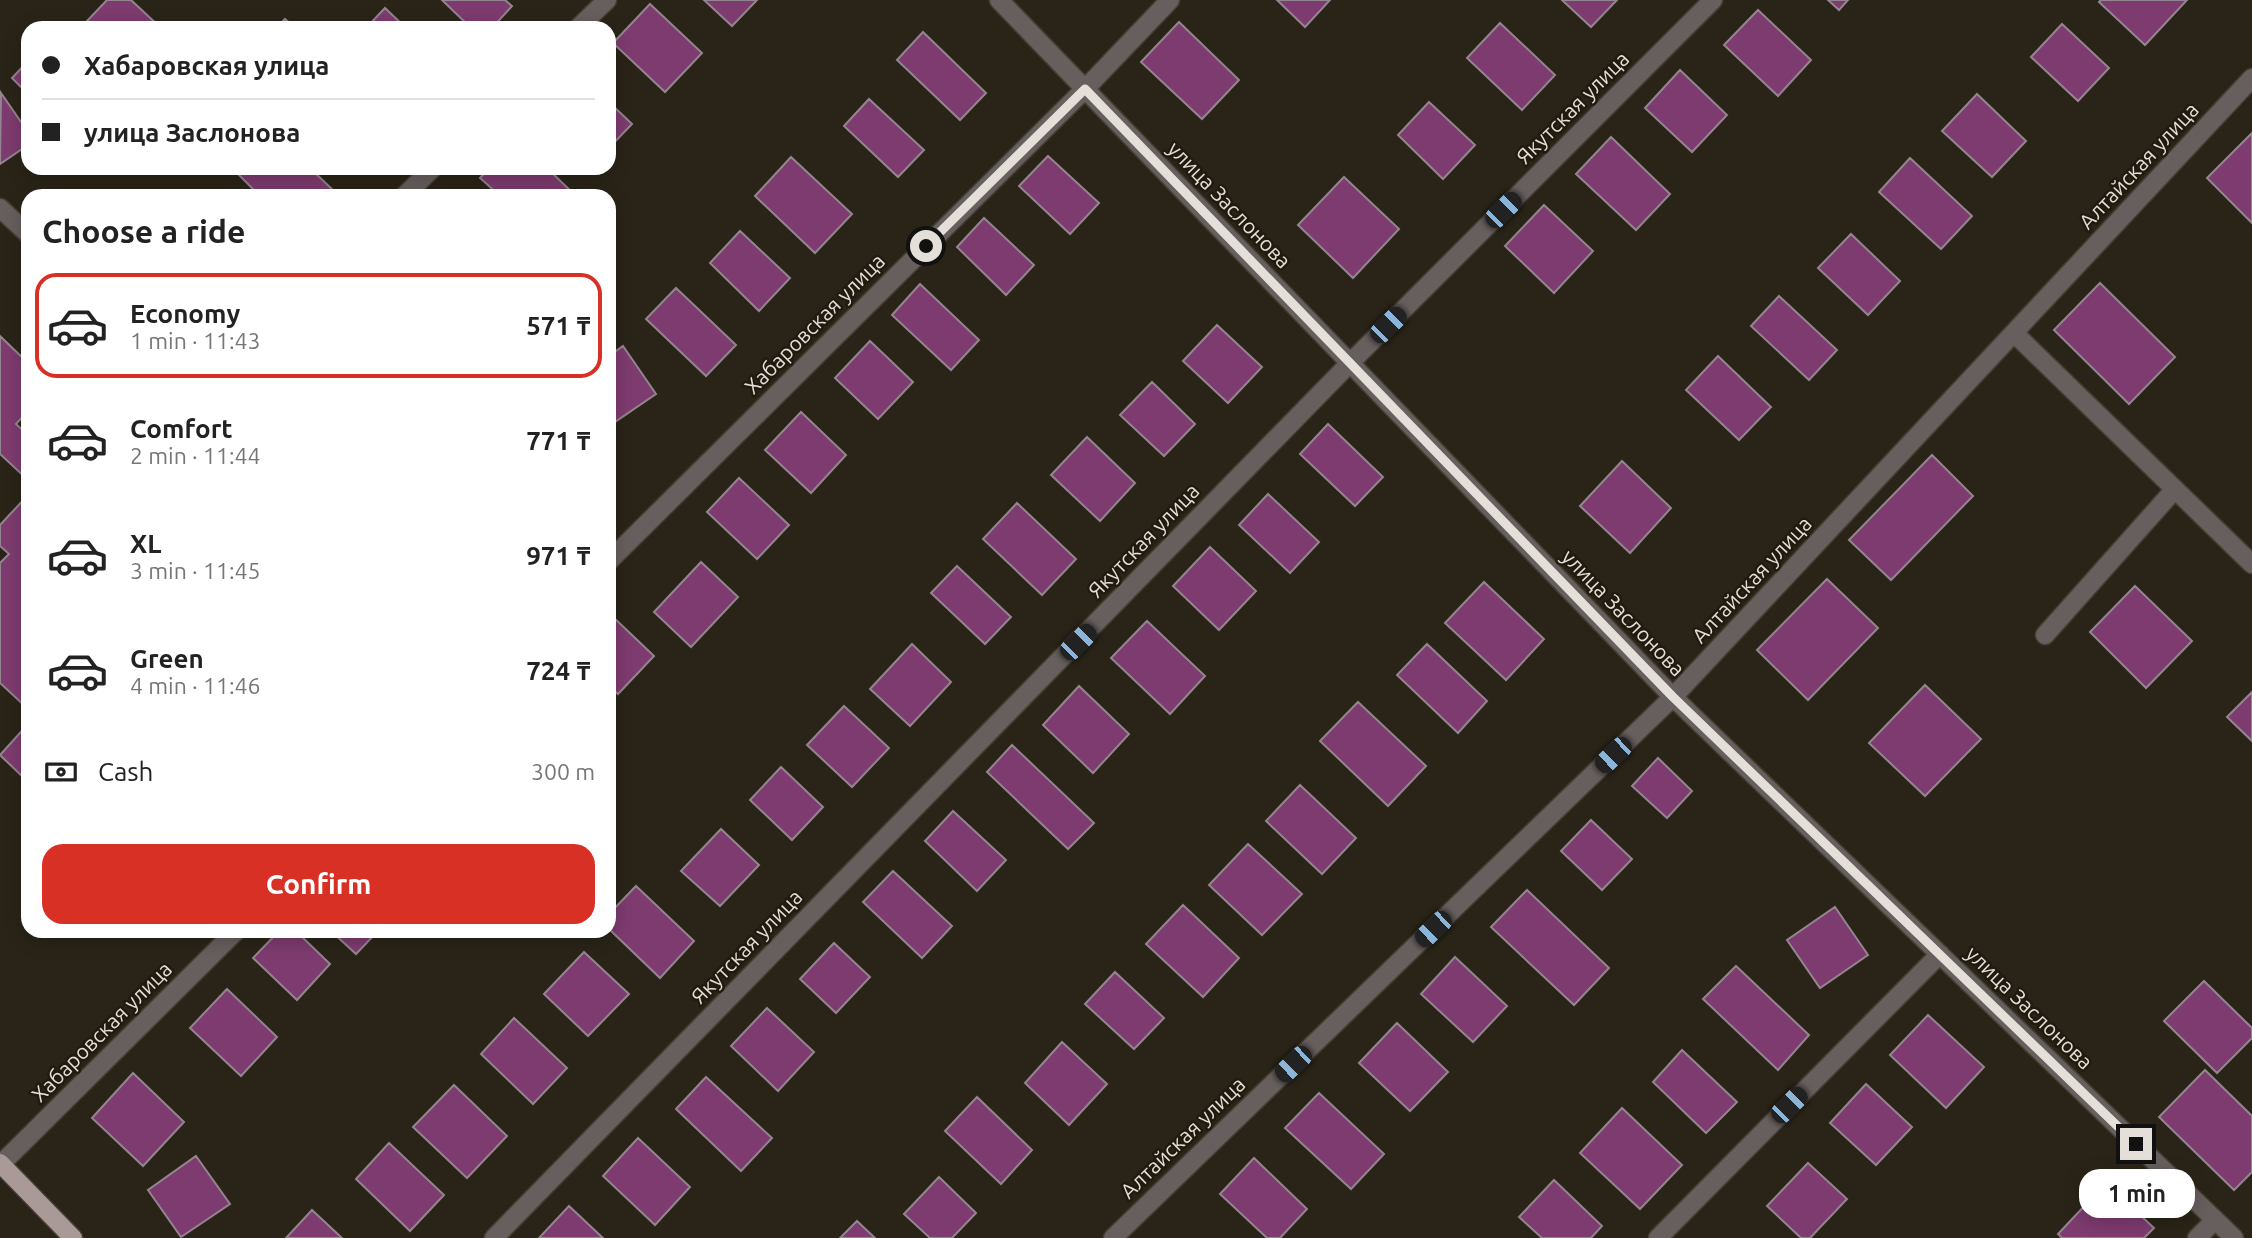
<!DOCTYPE html>
<meta charset="utf-8">
<style>
:root{--surface:#fff;--page:#f2f2f2;--text:#222;--muted:#767676;--line:#e0e0e0;--accent:#d93025}
body{margin:0;font-family:Ubuntu,sans-serif;background:var(--page);color:var(--text);height:100vh;display:flex;flex-direction:column;font-size:26px;white-space:nowrap}
*{box-sizing:border-box;margin:0}
p{font-size:23px;color:var(--muted)}
.icon{flex:none;width:38px;height:38px;fill:none;stroke:currentColor;stroke-width:2;stroke-linecap:round;stroke-linejoin:round}
.map{position:relative;flex:1;overflow:hidden}
.sheet{position:absolute;left:21px;top:189px;width:595px;height:749px;display:flex;flex-direction:column;background:var(--surface);border-radius:21px;box-shadow:0 4px 18px #0003}
.sheet>*{flex:none}
.hud{position:absolute;left:21px;top:21px;width:595px;height:154px;border-radius:21px;box-shadow:0 4px 18px #0003;display:grid;align-content:center;height:154px;padding:0 21px;background:var(--surface)}
.end{position:absolute;width:32px;height:32px;margin:-16px;border:9px solid #e4e0d9;background:#111;box-shadow:0 0 0 4px #111}
.from{border-radius:50%}
.bubble{position:absolute;height:49px;border-radius:21px;background:var(--surface);box-shadow:0 4px 18px #0003;font-size:23px;font-weight:600;line-height:49px;text-align:center}
.car{position:absolute;width:21px;height:42px;margin:-21px -10px;border-radius:9px;box-shadow:0 0 5px 2px #0007;background:linear-gradient(#222 24%,#8ab4d8 0 40%,#222 0 76%,#8ab4d8 0 86%,#222 0)}
.hud b{display:flex;align-items:center;gap:24px;height:66px;font-size:26px}
.hud b+b{border-top:2px solid var(--line)}
.hud i{width:18px;height:18px;background:var(--text)}
ul{padding:0;list-style:none}
li{display:flex;align-items:center;gap:21px;height:105px;margin:0 14px 10px;padding:0 7px;border:4px solid transparent;border-radius:21px}
li div{flex:1}
li b{display:block;font-size:26px}
li em{font-style:normal;font-weight:600}
li.on{border-color:var(--accent)}
li>.icon{width:63px;height:63px;stroke-width:1.5}
h2{padding:0 21px;font-size:32px;line-height:84px}
.pay{display:flex;align-items:center;gap:18px;height:77px;padding:0 21px;font-size:26px}
.pay p{margin-inline-start:auto}
.action{display:flex;gap:14px;margin-top:auto;padding:14px 21px}
.action a{flex:1;height:80px;border-radius:21px;background:var(--accent);color:#fff;font-size:28px;font-weight:600;line-height:80px;text-align:center}
.map>svg:first-child{display:block}
</style>
<div class="map">
<svg width="2252" height="1238" viewBox="0 0 2252 1238">
<rect width="100%" height="100%" fill="#2a2418"/>
<path fill="#7e3b6f" stroke="#93858f" stroke-width="2" d="M107 0H131L161 28H95L87 21Z
M442 0H505L512 6 492 28H471Z
M704 0H757L732 26Z
M1277 0H1330L1305 27Z
M1562 0H1617L1591 27Z
M1828 0H1848L1839 10Z
M2101 0H2187L2145 45 2099 2Z
M650 4 702 53 665 92 613 43Z
M385 8 406 28H366Z
M1758 10 1811 60 1778 96 1724 45Z
M285 19 295 28H276Z
M1179 22 1239 80 1202 119 1141 62Z
M1500 23 1555 75 1522 110 1467 58Z
M2062 24 2109 68 2078 101 2031 57Z
M923 32 986 93 960 120 897 60Z
M28 61V94L12 78Z
M1680 70 1727 115 1692 152 1645 108Z
M1 93 28 132V145L0 164Z
M1977 94 2026 141 1992 177 1942 131Z
M869 99 924 150 898 177 844 126Z
M609 102 632 124 609 148Z
M1429 102 1475 145 1443 179 1398 135Z
M2252 133V223L2207 178Z
M1611 137 1670 194 1636 230 1576 174Z
M1048 156 1099 203 1070 234 1019 186Z
M791 157 852 214 815 253 755 196Z
M1910 158 1972 216 1941 249 1879 192Z
M246 168H310L336 193 333 196H260L239 175Z
M489 168H547L576 196H500L480 178Z
M1344 177 1399 229 1353 278 1298 225Z
M1544 205 1593 251 1554 293 1505 246Z
M984 218 1034 265 1006 295 957 247Z
M740 231 790 278 759 311 710 263Z
M1851 234 1900 281 1868 315 1818 268Z
M2100 283 2175 357 2129 404 2054 330Z
M920 284 979 340 951 370 892 315Z
M676 288 736 345 706 376 646 319Z
M1779 296 1837 350 1809 380 1751 326Z
M1217 325 1262 367 1228 403 1183 361Z
M0 336 28 363V411L16 424 28 435V480L0 454Z
M870 341 913 382 878 419 835 378Z
M623 346 656 394 609 426V356Z
M1718 356 1771 407 1739 440 1686 390Z
M1152 382 1195 424 1164 456 1120 415Z
M801 412 846 455 811 493 765 450Z
M1328 424 1383 477 1355 506 1300 454Z
M1087 437 1135 483 1100 521 1051 475Z
M1932 455 1973 496 1891 580 1849 540Z
M1622 461 1671 508 1630 553 1580 506Z
M739 478 789 525 757 559 707 512Z
M1268 494 1319 542 1290 573 1239 525Z
M28 495V651L23 656 28 661V709L0 683V563L9 554 0 546V525Z
M1017 503 1076 559 1042 595 983 539Z
M1210 547 1256 591 1219 630 1173 586Z
M701 562 738 597 691 647 654 612Z
M957 566 1011 617 985 644 931 593Z
M1827 579 1878 628 1808 700 1757 650Z
M1484 582 1544 639 1506 680 1445 623Z
M2135 586 2192 641 2146 688 2090 632Z
M611 615 654 656 618 694 609 686V617Z
M1147 621 1205 676 1170 714 1111 658Z
M912 644 951 682 910 726 870 689Z
M1427 644 1487 701 1458 733 1397 675Z
M1925 685 1981 739 1925 796 1869 743Z
M1079 686 1129 734 1093 773 1043 725Z
M2252 692V741L2227 717Z
M1358 702 1426 766 1388 806 1320 741Z
M844 706 889 748 852 787 807 745Z
M28 724V782L0 755Z
M1012 745 1094 823 1068 849 987 772Z
M1658 758 1692 791 1667 818 1632 786Z
M781 767 823 807 792 840 750 800Z
M1300 785 1356 838 1322 874 1266 821Z
M953 811 1006 860 977 891 925 841Z
M1591 820 1632 859 1602 890 1561 851Z
M721 829 759 865 720 906 681 871Z
M1248 844 1302 894 1262 935 1209 885Z
M893 871 952 926 922 958 863 902Z
M636 886 694 941 660 978 609 929V914Z
M1527 890 1609 968 1574 1005 1491 927Z
M1183 905 1239 958 1203 997 1146 944Z
M1835 907 1868 955 1820 988 1787 940Z
M279 931H296L330 964 297 1000 253 958Z
M331 931H378L356 954Z
M834 943 870 977 836 1013 800 979Z
M584 952 629 994 588 1036 544 994Z
M1455 957 1507 1006 1473 1042 1421 994Z
M1736 966 1809 1035 1778 1070 1703 999Z
M1115 972 1164 1018 1134 1049 1085 1004Z
M2204 981 2252 1028V1038L2217 1073 2164 1021Z
M227 989 277 1037 241 1076 190 1028Z
M767 1008 814 1052 778 1091 731 1046Z
M1928 1015 1984 1067 1946 1108 1890 1055Z
M514 1018 567 1068 533 1104 481 1054Z
M1397 1023 1448 1072 1410 1111 1359 1063Z
M1062 1042 1107 1084 1069 1125 1025 1083Z
M1682 1050 1737 1102 1706 1133 1653 1082Z
M2205 1070 2252 1116V1172L2234 1190 2159 1117Z
M133 1073 184 1122 143 1166 92 1118Z
M706 1077 772 1138 741 1171 676 1109Z
M1866 1084 1912 1127 1876 1165 1830 1123Z
M454 1085 507 1136 467 1178 413 1127Z
M1319 1093 1384 1154 1351 1189 1285 1128Z
M977 1097 1032 1150 1001 1184 945 1131Z
M1622 1108 1682 1165 1640 1209 1580 1153Z
M638 1138 690 1187 655 1225 603 1176Z
M389 1143 444 1195 410 1231 356 1179Z
M196 1156 230 1204 181 1237 148 1190Z
M1254 1158 1307 1209 1280 1238H1267L1220 1194Z
M1808 1163 1847 1199 1810 1238H1801L1767 1206Z
M939 1177 976 1213 952 1238H930L904 1214Z
M1554 1180 1602 1226 1591 1238H1542L1519 1217Z
M2106 1183 2154 1228 2144 1238H2062L2058 1234Z
M569 1206 603 1238H539Z
M312 1210 342 1238H286Z
M857 1221 875 1238H840Z"/>
<g fill="none" stroke-linecap="round" stroke-linejoin="round">
<g stroke="#443e33" stroke-width="21">
<path id="minor" d="M999 0 1673 697 2234 1238
M578 28 607 0
M404 196 433 168
M0 208 28 234
M2014 333 2252 564
M609 561 1085 89 1170 0
M2045 635 2175 489
M0 1165 236 931
M494 1238 1350 363 1713 0
M1113 1238 1673 697 2252 78
M1658 1238 1940 954
M2197 1238 2215 1220"/>
</g>
<g stroke="#443e33" stroke-width="21">
<path id="major" d="M0 1163 73 1238"/>
</g>
<use href="#minor" stroke="#675f5e" stroke-width="18"/>
<use href="#major" stroke="#a99997" stroke-width="18"/>
</g>
<g fill="none" stroke-linecap="round" stroke-linejoin="round">
<path stroke="#e4e0d9" stroke-width="9" d="M926 246 1085 89 1673 697 2136 1144"/>
</g>
<g text-anchor="middle" stroke-width="5" stroke-linejoin="round" paint-order="stroke">
<g font-size="21" fill="#e4e0d9" stroke="#211a0f">
<text transform="translate(1573 108) rotate(-45)" y="7">Якутская улица</text>
<text transform="translate(2139 166) rotate(-47)" y="7">Алтайская улица</text>
<text transform="translate(1229 205) rotate(46)" y="7">улица Заслонова</text>
<text transform="translate(815 324) rotate(-45)" y="7">Хабаровская улица</text>
<text transform="translate(1144 541) rotate(-46)" y="7">Якутская улица</text>
<text transform="translate(1752 580) rotate(-47)" y="7">Алтайская улица</text>
<text transform="translate(1623 613) rotate(46)" y="7">улица Заслонова</text>
<text transform="translate(747 947) rotate(-46)" y="7">Якутская улица</text>
<text transform="translate(2029 1008) rotate(44)" y="7">улица Заслонова</text>
<text transform="translate(102 1032) rotate(-45)" y="7">Хабаровская улица</text>
<text transform="translate(1183 1138) rotate(-44)" y="7">Алтайская улица</text>
</g>
</g>
</svg>
<i class="end from" style="left:926px;top:246px"></i>
<i class="end" style="left:2136px;top:1144px"></i>
<div class="bubble" style="left:2079px;top:1169px;width:116px">1 min</div>
<i class="car" style="left:1503px;top:210px;rotate:45deg"></i>
<i class="car" style="left:1388px;top:325px;rotate:45deg"></i>
<i class="car" style="left:1078px;top:642px;rotate:45deg"></i>
<i class="car" style="left:1613px;top:755px;rotate:226deg"></i>
<i class="car" style="left:1433px;top:929px;rotate:226deg"></i>
<i class="car" style="left:1293px;top:1064px;rotate:226deg"></i>
<i class="car" style="left:1789px;top:1105px;rotate:45deg"></i>
<div class="hud">
<b><i class="from"></i>Хабаровская улица</b>
<b><i></i>улица Заслонова</b>
</div>
<section class="sheet">
<h2>Choose a ride</h2>
<ul>
<li class="on"><svg class="icon" aria-label="car" viewBox="0 0 24 24"><path d="M5 17H2v-5l4-1 3-4h7l3 4 3 1v5h-3M9 17h6M6 11h13"/><circle cx="7" cy="17" r="2"/><circle cx="17" cy="17" r="2"/></svg><div><b>Economy</b><p>1 min · 11:43</p></div><em>571 ₸</em></li>
<li><svg class="icon" aria-label="car" viewBox="0 0 24 24"><path d="M5 17H2v-5l4-1 3-4h7l3 4 3 1v5h-3M9 17h6M6 11h13"/><circle cx="7" cy="17" r="2"/><circle cx="17" cy="17" r="2"/></svg><div><b>Comfort</b><p>2 min · 11:44</p></div><em>771 ₸</em></li>
<li><svg class="icon" aria-label="car" viewBox="0 0 24 24"><path d="M5 17H2v-5l4-1 3-4h7l3 4 3 1v5h-3M9 17h6M6 11h13"/><circle cx="7" cy="17" r="2"/><circle cx="17" cy="17" r="2"/></svg><div><b>XL</b><p>3 min · 11:45</p></div><em>971 ₸</em></li>
<li><svg class="icon" aria-label="car" viewBox="0 0 24 24"><path d="M5 17H2v-5l4-1 3-4h7l3 4 3 1v5h-3M9 17h6M6 11h13"/><circle cx="7" cy="17" r="2"/><circle cx="17" cy="17" r="2"/></svg><div><b>Green</b><p>4 min · 11:46</p></div><em>724 ₸</em></li>
</ul>
<div class="pay"><svg class="icon" aria-label="cash" viewBox="0 0 24 24"><path d="M3 7h18v10H3z"/><circle cx="12" cy="12" r="2"/></svg>Cash<p>300 m</p></div>
<div class="action"><a>Confirm</a></div>
</section>
</div>
